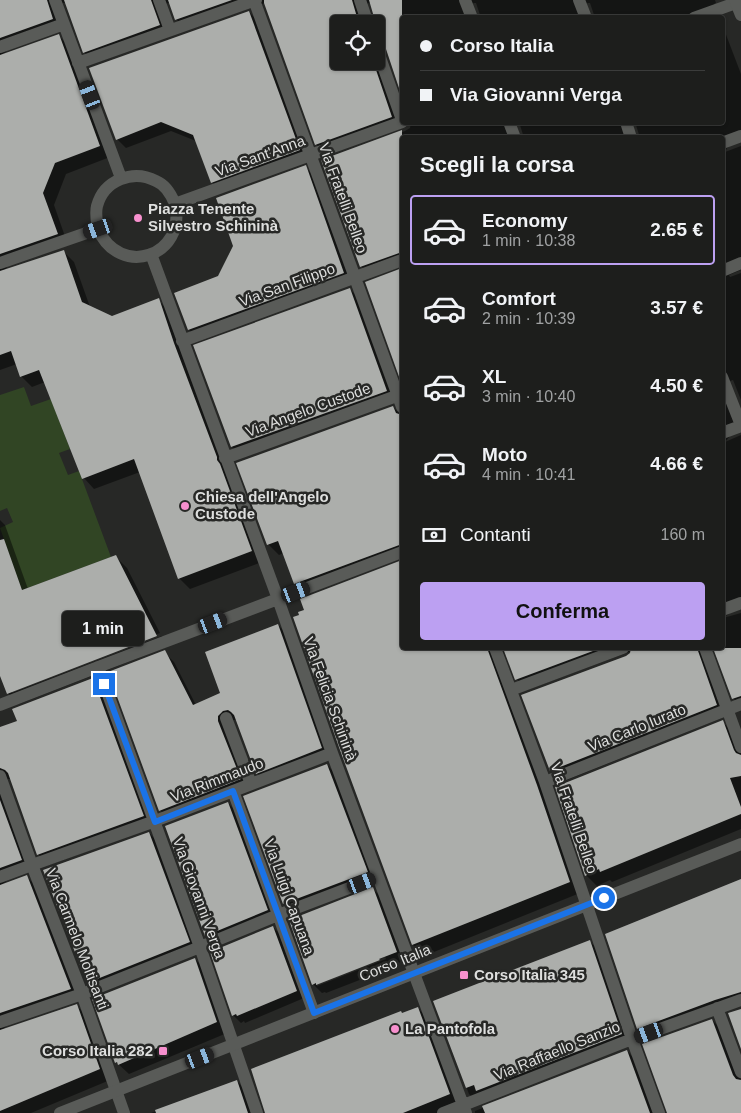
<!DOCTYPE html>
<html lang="it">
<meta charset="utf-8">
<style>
:root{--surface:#1d1e1c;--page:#2a2b29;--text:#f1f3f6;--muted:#a0a2a3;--line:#3b3c3b;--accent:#bca0f2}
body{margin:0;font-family:Helvetica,sans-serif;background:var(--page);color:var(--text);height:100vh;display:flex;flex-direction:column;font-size:19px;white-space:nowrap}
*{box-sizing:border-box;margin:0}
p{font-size:16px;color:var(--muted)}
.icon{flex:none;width:28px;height:28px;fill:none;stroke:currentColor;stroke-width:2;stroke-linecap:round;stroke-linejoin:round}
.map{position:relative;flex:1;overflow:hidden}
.details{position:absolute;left:400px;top:135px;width:325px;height:515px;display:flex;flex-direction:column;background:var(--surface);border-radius:5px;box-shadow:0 1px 4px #0004,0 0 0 1px var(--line)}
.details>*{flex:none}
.hud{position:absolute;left:400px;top:15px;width:325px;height:110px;border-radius:5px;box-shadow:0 1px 4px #0004,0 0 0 1px var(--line);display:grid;align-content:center;height:110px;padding:0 20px;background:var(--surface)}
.fabs{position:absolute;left:330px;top:15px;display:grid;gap:10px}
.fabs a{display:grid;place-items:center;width:55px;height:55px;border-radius:5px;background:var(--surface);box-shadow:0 1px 4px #0004,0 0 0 1px var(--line);font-size:25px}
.end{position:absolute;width:22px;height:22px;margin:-11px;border:6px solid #1a73e8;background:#fff;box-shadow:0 0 0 2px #fff}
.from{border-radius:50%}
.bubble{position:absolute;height:35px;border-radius:5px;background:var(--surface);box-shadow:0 1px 4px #0004,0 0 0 1px var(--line);font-size:16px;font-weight:700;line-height:35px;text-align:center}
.car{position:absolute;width:15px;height:30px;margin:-15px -8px;border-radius:6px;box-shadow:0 0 4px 1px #0007;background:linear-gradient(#222 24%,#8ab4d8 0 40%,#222 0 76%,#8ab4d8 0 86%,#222 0)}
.hud b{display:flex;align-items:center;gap:18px;height:48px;font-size:19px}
.hud b+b{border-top:1px solid var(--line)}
.hud i{width:12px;height:12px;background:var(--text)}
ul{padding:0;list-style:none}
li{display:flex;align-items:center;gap:15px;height:70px;margin:0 10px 8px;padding:0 10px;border:2px solid transparent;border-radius:5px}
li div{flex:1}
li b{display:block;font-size:19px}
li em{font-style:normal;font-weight:700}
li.active{border-color:var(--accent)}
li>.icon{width:45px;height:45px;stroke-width:1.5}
h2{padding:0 20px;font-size:22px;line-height:60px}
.pay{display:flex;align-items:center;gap:12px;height:55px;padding:0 20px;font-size:19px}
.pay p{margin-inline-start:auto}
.button{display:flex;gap:10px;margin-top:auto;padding:10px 20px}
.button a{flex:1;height:58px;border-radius:5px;background:var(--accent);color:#111;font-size:20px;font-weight:700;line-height:58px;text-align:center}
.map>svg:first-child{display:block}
</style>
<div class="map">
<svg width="741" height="1113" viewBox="0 0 741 1113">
<rect width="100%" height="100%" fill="#272826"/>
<path fill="#314524" d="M24 387 31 406 51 399 70 449 59 453 68 475 79 471 111 557 22 590 0 528 13 522 7 508 0 511V395Z"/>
<path fill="#0007" fill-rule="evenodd" d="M0 0H715L716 3 714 4 718 15 713 18H595L590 3H588L584 5V18H481L476 3H474L470 5V18H402V93L387 49H385L380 52 402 128 327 155 316 144 265 3 187 30 176 19 170 3H168L163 6 170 36 95 63 84 52 66 3H63L59 6 64 30 8 50 0 56ZM369 3H371L377 25 376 27V61H339V24H366L365 5Z
M249 12 258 21 308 159 221 191 212 182 196 141 171 131 126 148 117 139Z
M722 29 725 32 741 74V142L730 146 727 148 725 152 741 146V270L729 275 730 277 741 273V400L733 380 727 382 741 432 730 436 725 442 741 435V609L730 613 723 618 741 613V706L733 698 716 651H713L708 657 727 716 562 782 551 771 626 657 630 654 632 651 527 690 517 679 506 651H503L580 893 424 956 413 945 341 750 305 611 302 600 402 562V648H722V138H640L636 125 630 128V138H524L520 125H517L513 128V138H402V266L372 277 361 266 322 161 405 131 410 128 411 122H722Z
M59 36 70 47 110 157 66 174 54 205 68 245 8 266 3 272 63 251 74 262 90 307 112 317 158 300 169 311 262 562 190 589 179 578 140 472 94 489 84 478 45 382 32 387 21 376 17 364 0 370V57Z
M305 167 314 176 352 281 197 338 189 330 219 277Z
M402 270V381L367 283Z
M350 289 358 298 395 399 240 455 232 447Z
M393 407 402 416V558L306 594 295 583 284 553 279 555 268 544Z
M0 520 5 525 28 589 116 557 127 568 160 633 12 690V693L162 636 167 647 19 704 8 693 0 672Z
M278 625 288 635 331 758 267 783 257 773 237 720H233L250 789 170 820 160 810 164 652 174 662 196 705 221 694Z
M93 679 104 690 154 827 49 865 38 854 11 779H8L4 782 32 871 8 880 0 886 27 877 38 888 81 1000 9 1025 5 1027 3 1031 77 1006 88 1017 110 1080 31 1113H0V728L19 722Z
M722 722 733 732 741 754V829L612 882 610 880 597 886 586 875Z
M327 765 334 772 374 879 291 911 284 904 245 796Z
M228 803 237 812 276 919 215 945 206 936Z
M149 833 157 841 197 950 96 991 88 983Z
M741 880V1003L647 1037 638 1028Z
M373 889 382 898 405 960 387 968 388 969 326 993 325 992 322 993 313 984ZM385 957 386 959 317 986V984Z
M273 927 281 935 304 998 245 1023 244 1021 241 1023 233 1015Z
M589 941 599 950 630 1044 478 1103 469 1094 434 1002Z
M195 959 205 969 227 1033 129 1074 116 1062Z
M418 1008 426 1017 460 1109 451 1113H266L402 1014Z
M712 1020 721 1029 741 1081V1113H668Z
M627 1051 636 1060 655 1113H475V1111Z
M237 1081 245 1090 253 1113H151Z"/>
<path fill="#acaeab" d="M0 0H47L53 19 0 38Z
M64 0H151L160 25 83 53Z
M168 0H232L175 20Z
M264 0H352L359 24H339V61H373L392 117 315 145 264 3Z
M369 0H402V97L384 43 381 40 376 38V24Z
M249 11 300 150 211 183 193 135 161 122 116 140 89 68Z
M59 34 100 146 55 163 43 193 58 234 0 254V55Z
M402 130V252L360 267 321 160Z
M306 165 344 273 188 330 174 293 218 276 233 246 216 198Z
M64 250 82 302 112 316 159 298 174 343 217 457V460L220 464 252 551 178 579 134 459 82 479 39 370 20 377 11 351 0 355V271Z
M402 268V385L365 282Z
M350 288 387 391 231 447 193 345Z
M393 406 396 413 402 415V544L294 584 278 541 267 545 236 463Z
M4 539 22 590 116 555 157 636 7 694 0 676V540Z
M402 560V648H487L537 785 570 882 412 945 340 750 293 617 299 615 298 612 304 610 300 599Z
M278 624 322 748 256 774 234 715 231 712 228 710 223 711 218 716V721L241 779 159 811 108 672 165 650 193 705 220 693 205 652Z
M503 648H601L515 680Z
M631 648H697L717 705 550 771 521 695 626 656 630 653Z
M713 648H741V696L732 699Z
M93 678 144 816 37 855 8 773 5 770 0 768V727L17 721 12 709Z
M723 720 734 750 736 753 741 755V776L730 778 741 807V814L600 872 599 869 585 876 555 787Z
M327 764 368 872 283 904 243 796Z
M0 800 22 860 0 868Z
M228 802 268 910 205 936 165 826Z
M149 832 190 942 87 983 43 870Z
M27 875 71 989 0 1013V885Z
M741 879V992L715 1000 637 1029 605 934Z
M373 887 397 952 379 959 380 960 316 985V983L312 985 289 920Z
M273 926 297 991 237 1016 236 1014 232 1016 210 952Z
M590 940 622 1034 476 1091 474 1085 466 1088 433 1001Z
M195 958 217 1022 118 1065 117 1062 115 1063 92 999Z
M77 1004 100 1069 0 1111V1030Z
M418 1007 450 1094 403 1113H265L251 1069 401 1011 402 1013Z
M741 1009V1049L728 1013Z
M712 1019 733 1075 736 1079 741 1080V1113H667L642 1044Z
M627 1050 650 1113H485L482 1106Z
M237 1080 248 1113H156L155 1110Z"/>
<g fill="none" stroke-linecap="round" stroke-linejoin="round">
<path stroke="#595b58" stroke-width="12" d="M55 0 121 178
M159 0 170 30
M254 0 402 407
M360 0 368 24
M465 0 472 18
M579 0 586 18
M694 18 741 1
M376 46 402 120
M0 47 64 24
M78 63 256 0
M509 122 515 138
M626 122 631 138
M722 143 741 136
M98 229C120 279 187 256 175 204
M151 254 278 599 332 753 466 1113
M0 263 98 229C97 221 95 214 97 206 104 180 133 169 156 181 166 185 171 194 175 204L402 122
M722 271 741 263
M182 341 402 260
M722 377 741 425
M722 433 741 426
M225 458 402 394
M722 610 741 603
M495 648 545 782 632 1039 659 1113
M705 648 741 747
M98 667 200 947 257 1113
M511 690 623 648
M0 705 98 667 402 552
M226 718 251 784
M0 776 32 865 82 994 124 1113
M545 782 741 704
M233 791 314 1013
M0 877 32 865 155 821 332 753
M717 1008 741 1072
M0 1022 82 994 200 947 278 915 378 877
M443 1113 632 1039 741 1000"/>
<path stroke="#595b58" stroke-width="12" d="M735 0 741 15
M60 1113 741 844"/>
</g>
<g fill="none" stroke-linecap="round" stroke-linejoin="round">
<path stroke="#1a73e8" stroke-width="6" d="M104 684 155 822 233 791 314 1013 604 898"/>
</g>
<g fill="#f790ce" stroke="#272826" stroke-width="2">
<circle cx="138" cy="218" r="5"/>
<circle cx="185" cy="506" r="5"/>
<rect x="459" y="970" width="10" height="10" rx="2.5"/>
<circle cx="395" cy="1029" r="5"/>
<rect x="158" y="1046" width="10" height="10" rx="2.5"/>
</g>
<g text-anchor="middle" stroke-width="5" stroke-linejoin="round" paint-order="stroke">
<g font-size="15" fill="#dedfde" stroke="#272826">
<text transform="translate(260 156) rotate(-20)" y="5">Via Sant'Anna</text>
<text transform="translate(343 198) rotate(70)" y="5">Via Fratelli Belleo</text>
<text transform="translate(287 285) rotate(-20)" y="5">Via San Filippo</text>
<text transform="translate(308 410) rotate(-20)" y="5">Via Angelo Custode</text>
<text transform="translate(330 699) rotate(70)" y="5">Via Felicia Schininà</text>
<text transform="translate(637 728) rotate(-22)" y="5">Via Carlo Iurato</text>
<text transform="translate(217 780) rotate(-21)" y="5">Via Rimmaudo</text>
<text transform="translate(574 818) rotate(71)" y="5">Via Fratelli Belleo</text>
<text transform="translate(289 897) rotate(70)" y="5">Via Luigi Capuana</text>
<text transform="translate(199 898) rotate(70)" y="5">Via Giovanni Verga</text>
<text transform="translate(77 939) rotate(69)" y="5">Via Carmelo Moltisanti</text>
<text transform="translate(395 963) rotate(-22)" y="5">Corso Italia</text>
<text transform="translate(557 1051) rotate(-22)" y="5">Via Raffaello Sanzio</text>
</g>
<g font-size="15" font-weight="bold" fill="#dedfde" stroke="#272826" text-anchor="start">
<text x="148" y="214">Piazza Tenente<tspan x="148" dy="17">Silvestro Schininà</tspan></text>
<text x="195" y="502">Chiesa dell'Angelo<tspan x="195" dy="17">Custode</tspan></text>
<text x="474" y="980">Corso Italia 345</text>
<text x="405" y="1034">La Pantofola</text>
<text x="153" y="1056" text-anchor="end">Corso Italia 282</text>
</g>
</g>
</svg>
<div class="fabs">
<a><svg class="icon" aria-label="locate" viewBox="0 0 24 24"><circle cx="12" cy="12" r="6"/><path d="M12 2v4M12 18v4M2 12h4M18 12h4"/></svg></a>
</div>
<i class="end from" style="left:604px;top:898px"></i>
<i class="end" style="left:104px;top:684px"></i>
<div class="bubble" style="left:62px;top:611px;width:82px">1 min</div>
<i class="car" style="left:90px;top:95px;rotate:339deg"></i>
<i class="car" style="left:98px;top:229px;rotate:251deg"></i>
<i class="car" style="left:296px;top:592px;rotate:69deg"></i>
<i class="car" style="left:213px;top:623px;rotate:69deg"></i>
<i class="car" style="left:362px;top:883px;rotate:69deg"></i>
<i class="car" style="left:649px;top:1033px;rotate:250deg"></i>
<i class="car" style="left:200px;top:1058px;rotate:69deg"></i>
<div class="hud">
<b><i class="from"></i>Corso Italia</b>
<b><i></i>Via Giovanni Verga</b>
</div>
<section class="details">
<h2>Scegli la corsa</h2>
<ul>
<li class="active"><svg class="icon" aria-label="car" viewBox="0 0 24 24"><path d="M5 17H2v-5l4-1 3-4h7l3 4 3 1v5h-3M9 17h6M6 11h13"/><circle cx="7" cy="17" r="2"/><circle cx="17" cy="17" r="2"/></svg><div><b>Economy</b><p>1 min · 10:38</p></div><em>2.65 €</em></li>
<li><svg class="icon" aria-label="car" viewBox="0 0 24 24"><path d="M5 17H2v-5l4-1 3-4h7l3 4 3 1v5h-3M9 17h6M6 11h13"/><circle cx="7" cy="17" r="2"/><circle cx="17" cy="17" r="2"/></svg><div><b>Comfort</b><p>2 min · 10:39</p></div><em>3.57 €</em></li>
<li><svg class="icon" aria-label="car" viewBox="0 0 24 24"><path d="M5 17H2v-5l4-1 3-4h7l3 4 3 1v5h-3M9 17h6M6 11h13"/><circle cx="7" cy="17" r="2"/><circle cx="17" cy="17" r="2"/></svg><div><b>XL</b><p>3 min · 10:40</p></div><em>4.50 €</em></li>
<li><svg class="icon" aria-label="car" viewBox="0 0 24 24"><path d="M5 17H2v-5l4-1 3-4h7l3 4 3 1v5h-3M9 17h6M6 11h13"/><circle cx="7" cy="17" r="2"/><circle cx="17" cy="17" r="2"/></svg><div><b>Moto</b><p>4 min · 10:41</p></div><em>4.66 €</em></li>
</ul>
<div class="pay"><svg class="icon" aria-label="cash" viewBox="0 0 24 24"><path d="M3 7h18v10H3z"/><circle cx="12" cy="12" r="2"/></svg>Contanti<p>160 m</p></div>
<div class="button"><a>Conferma</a></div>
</section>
</div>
